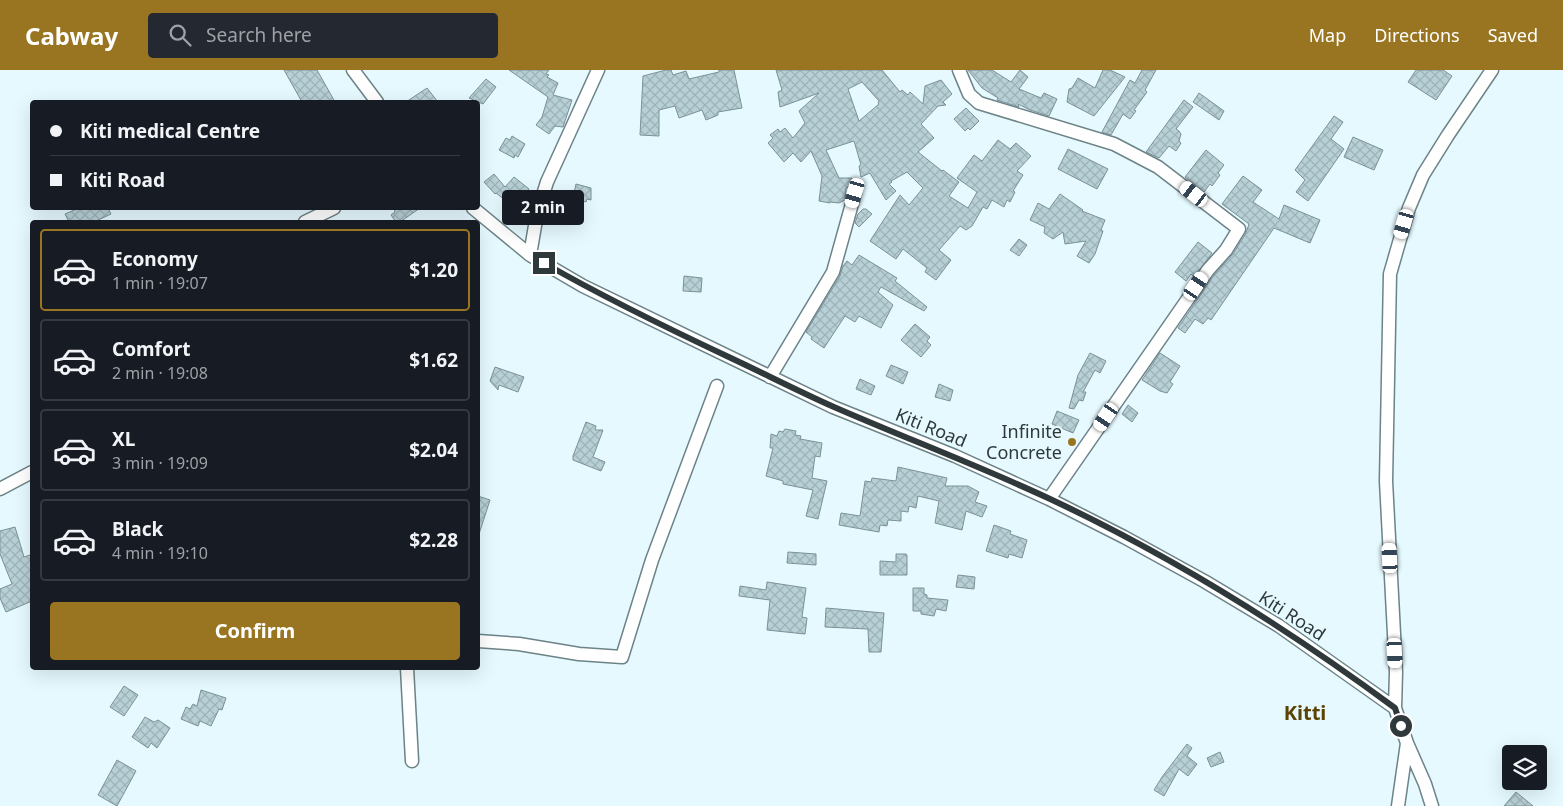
<!DOCTYPE html>
<meta charset="utf-8">
<style>
:root{--surface:#171b24;--page:#242831;--text:#f1f3f6;--muted:#9ea1a6;--line:#363941;--accent:#9a7521}
body{margin:0;font-family:"Noto Sans",sans-serif;background:var(--page);color:var(--text);height:100vh;display:flex;flex-direction:column;font-size:19px;white-space:nowrap}
*{box-sizing:border-box;margin:0}
p{font-size:16px;color:var(--muted)}
.icon{flex:none;width:28px;height:28px;fill:none;stroke:currentColor;stroke-width:2;stroke-linecap:round;stroke-linejoin:round}
.map{position:relative;flex:1;overflow:hidden}
.sheet{position:absolute;left:30px;top:150px;width:450px;height:450px;display:flex;flex-direction:column;background:var(--surface);border-radius:5px;box-shadow:0 5px 20px #0002}
.sheet>*{flex:none}
.guide{position:absolute;left:30px;top:30px;width:450px;height:110px;border-radius:5px;box-shadow:0 5px 20px #0002;display:grid;align-content:center;height:110px;padding:0 20px;background:var(--surface)}
.fabs{position:absolute;left:1502px;top:675px;display:grid;gap:10px}
.fabs a{display:grid;place-items:center;width:45px;height:45px;border-radius:5px;background:var(--surface);box-shadow:0 5px 20px #0002;font-size:25px}
.end{position:absolute;width:22px;height:22px;margin:-11px;border:6px solid #2f393b;background:#fff;box-shadow:0 0 0 2px #fff}
.from{border-radius:50%}
.bubble{position:absolute;height:35px;border-radius:5px;background:var(--surface);box-shadow:0 5px 20px #0002;font-size:16px;font-weight:700;line-height:35px;text-align:center}
.car{position:absolute;width:15px;height:30px;margin:-15px -8px;border-radius:6px;box-shadow:0 0 4px 1px #0007;background:linear-gradient(#fff 24%,#345 0 40%,#fff 0 76%,#345 0 86%,#fff 0)}
.guide b{display:flex;align-items:center;gap:18px;height:48px;font-size:19px}
.guide b+b{border-top:1px solid var(--line)}
.guide i{width:12px;height:12px;background:var(--text)}
ul{padding:9px 0 0;list-style:none}
li{display:flex;align-items:center;gap:15px;height:82px;margin:0 10px 8px;padding:0 10px;border:2px solid var(--line);border-radius:5px}
li div{flex:1}
li b{display:block;font-size:19px}
li em{font-style:normal;font-weight:700}
li.on{border-color:var(--accent)}
li>.icon{width:45px;height:45px;stroke-width:1.5}
.primary-button{display:flex;gap:10px;margin-top:auto;padding:10px 20px}
.primary-button a{flex:1;height:58px;border-radius:5px;background:var(--accent);color:#fff;font-size:20px;font-weight:700;line-height:58px;text-align:center}
header{display:flex;align-items:center;gap:30px;box-sizing:border-box;height:70px;padding:0 25px;background:var(--accent);color:#fff}
header strong{font-size:24px}
nav{display:flex;gap:28px;margin-inline-start:auto;font-size:18px}
.search{width:350px;height:45px;background:var(--page);display:flex;align-items:center;gap:12px;box-sizing:border-box;padding:0 18px;border-radius:5px;color:var(--muted);font-size:19px}
.map>svg:first-child{display:block}
</style>
<header>
<strong>Cabway</strong>
<div class="search"><svg class="icon" aria-label="search" viewBox="0 0 24 24"><circle cx="10" cy="10" r="6"/><path d="M15 15l6 6"/></svg>Search here</div>
<nav><a>Map</a><a>Directions</a><a>Saved</a></nav>
</header>
<div class="map">
<svg width="1563" height="736" viewBox="0 0 1563 736">
<defs>
<pattern id="building-cross-hatch" width="8" height="8" patternUnits="userSpaceOnUse" patternTransform="scale(1.25)"><rect width="8" height="8" fill="#b7d0d6"/><path d="M0 0l8 8M0 8l8-8" fill="none" stroke="#9eb3b9"/></pattern>
</defs>
<rect width="100%" height="100%" fill="#e5f9fe"/>
<path fill="url(#building-cross-hatch)" stroke="#7a9297" fill-rule="evenodd" d="M284 0H317L335 32H302Z
M509 0H549L546 4 549 5 547 7 558 13 553 25 572 30 563 57 555 56 549 64 536 55 542 47 548 27Z
M666 0H671L673 5 686 1 689 9 719 2V0H734L742 38 718 42V45L706 50 702 40 679 48 675 36 659 40V66L640 65 643 6Z
M776 0H882L900 22 902 20 908 25 910 22 923 34 925 16 941 10 952 24 943 32 946 35 938 36 921 54 934 68 918 82 942 101 943 100 959 112 949 126 968 138 977 122 957 108 974 85 982 91 998 70 1010 79 1016 73 1031 86 1017 101 1023 105 1013 121 1015 122 1010 132 1007 130 1004 137 992 130 987 139 983 137 972 156 966 160 960 156 939 180 951 190 936 210 925 202 927 198 903 179 896 189 870 171 900 125 909 135 923 118 907 102 891 111 892 112 889 114 896 121 886 130 870 103 861 107 859 96 861 95 854 71 826 80 839 108H852L851 116 846 118 845 130 839 133 830 132V133L819 131 822 106 811 81 801 92 793 83 784 92 768 73 773 68 770 65 778 59 780 62 785 58 793 68 805 53 799 41 819 23 780 37 778 22 782 20ZM862 12 879 31 878 33 879 34 859 51 848 19Z
M968 0H992L1011 12 1020 0 1028 7 1019 19 1041 28 1044 23 1057 29 1049 46 1030 40 1018 34 1019 37 997 30 998 28 982 18Z
M1103 0H1110L1125 7 1094 46 1067 32 1069 19 1072 18 1078 8 1095 18Z
M1142 0H1156L1145 20 1147 22 1134 40 1136 41 1130 49 1123 44 1111 65 1102 62 1130 10 1135 13Z
M1416 0H1443L1452 6 1436 30 1408 12Z
M486 9 496 17 483 34 469 28Z
M427 18 438 32H406Z
M1199 23 1224 41 1219 50 1193 32Z
M1184 30 1193 37 1176 59 1179 61 1181 64 1179 71 1181 73 1176 81 1169 76 1159 88 1146 82Z
M966 38 979 51 970 60 968 58 965 61 954 49Z
M1334 46 1343 52 1331 69 1344 79 1308 131 1296 122 1305 110 1295 100Z
M512 66 525 74 518 87 515 85 514 88 499 80 506 68 510 70Z
M1353 67 1383 80 1374 100 1344 87Z
M1068 79 1108 99 1097 119 1058 99Z
M1206 80 1224 95 1218 103 1220 105 1212 116 1210 114 1204 122 1185 107Z
M494 104 505 117 514 107 529 119 524 126 530 130 523 139 517 134 514 137 496 123 495 124 484 112Z
M1243 106 1262 120 1253 132 1279 149 1284 135 1320 150 1310 173 1274 158 1211 250 1208 248 1203 254 1195 249 1185 263 1178 258 1214 205 1233 184 1246 163 1249 154 1222 134Z
M576 114 591 118V130L587 129 586 132 573 128Z
M1060 124 1083 140 1082 141 1105 150 1101 160 1103 161 1095 184 1089 193 1077 186 1086 171 1065 174 1063 162 1053 169 1044 163 1045 157 1030 150 1038 133 1049 139Z
M79 138H108L111 144 94 152H69L65 144Z
M394 138H420L400 152H396L391 145 395 142Z
M863 139H866L872 144 859 157 855 153 858 144Z
M1019 169 1027 175 1019 186 1010 180Z
M1198 172 1212 183 1194 207 1191 204 1186 211 1175 202Z
M859 185 897 208 895 211 927 237 924 241 881 217 878 222 893 235 881 258 859 246 855 252 845 246 824 278 811 269 812 267 806 262 840 206 843 196 847 191 852 195Z
M684 206 702 208 701 222 683 221Z
M915 254 930 267 927 271 931 275 921 287 901 270Z
M1090 283 1106 291 1100 303 1095 300 1083 322H1086L1083 331 1079 330 1074 339 1069 338 1078 305Z
M1160 283 1180 296 1170 312 1173 314 1167 323 1160 321 1142 310Z
M891 295 908 302 903 314 886 306Z
M495 297 524 307 518 322 499 315 498 320 490 311Z
M860 309 875 316 871 325 856 319Z
M939 314 953 320 950 331 935 327Z
M1128 335 1138 343 1132 352 1122 344Z
M1057 341 1079 350 1073 363 1052 354Z
M586 352 596 356 595 360H603L593 387 605 392 601 401 573 390V386Z
M785 359 796 361 795 365 801 366 800 369 822 373 820 387 815 386 812 408 827 411 818 449 806 446 813 420 783 414V411L766 406 773 378H770L771 364 777 366 779 361 783 362Z
M898 397 947 408 945 416H968L979 422 975 432 987 436 982 447 966 441 962 460 935 453 939 431 918 426 916 438 909 436 908 442 901 441V451L888 450 887 456 880 455 879 462 839 455 841 443 860 446 865 411 871 412 872 408 896 411Z
M478 426 490 430 479 464 478 463Z
M994 455 1011 461 1010 464 1027 470 1022 488 1009 484 1008 488 986 481Z
M15 457 24 487 30 485 32 490V531L6 542 0 528V519L12 514 0 484V461Z
M788 482 816 484V495L787 493Z
M896 484H906L907 485V505H880V491L896 492Z
M958 505 975 507 974 519 956 517Z
M767 512 806 518 802 547 807 548 805 564 767 560 770 530 739 526 740 516 766 520Z
M913 518H924V524L927 525V528L948 530 946 541 936 539 934 546 921 544V541H913Z
M826 538 884 543 881 582H869L868 559 825 557Z
M124 616 138 625 124 646 110 637Z
M201 620 226 628 222 640 219 639 211 656 200 651 198 656 181 649 186 637 190 639 193 634 197 636Z
M145 647 154 652 158 650 170 658 157 678 151 673 148 678 132 667Z
M1187 674 1192 678 1187 686 1197 694 1188 706 1179 699 1164 726 1154 720 1162 707Z
M1220 682 1224 692 1211 697 1207 688Z
M117 690 136 701 117 736 98 725Z
M1516 722 1533 736H1504Z"/>
<g fill="none" stroke-linecap="round" stroke-linejoin="round">
<g stroke="#6c8388" stroke-width="15">
<path id="minor" d="M353 0 377 32
M959 0 969 24 979 33 1114 74 1158 97 1239 159 1226 180 1208 200 1049 429
M473 138 530 185 583 216 833 337 955 386 1049 429 1124 467 1204 511 1279 556 1395 638
M305 152 334 138
M530 185 537 144 547 112 598 0
M770 307 833 202 855 123
M0 419 32 402
M478 571 519 574 579 584 622 587 652 490 717 316
M407 598 412 691
M1407 673 1425 714 1432 736
M1398 736 1407 673 1395 638 1396 602 1386 411 1390 204 1409 138 1423 105 1448 65 1492 0"/>
</g>
<use href="#minor" stroke="#fff" stroke-width="12"/>
</g>
<g fill="none" stroke-linecap="round" stroke-linejoin="round">
<path stroke="#2f393b" stroke-width="6" d="M544 193C605 228 669 259 733 289 767 305 800 322 834 337 905 368 977 395 1048 428 1170 485 1287 558 1395 638L1401 656"/>
</g>
<circle fill="#9a7521" stroke="#e5f9fe" stroke-width="2" cx="1072" cy="372" r="5"/>
<g text-anchor="middle" stroke-width="4.5" stroke-linejoin="round" paint-order="stroke">
<g font-size="18" fill="#2f393b" stroke="#e5f9fe">
<text transform="translate(931 358) rotate(22)" y="6">Kiti Road</text>
<text transform="translate(1292 546) rotate(33)" y="6">Kiti Road</text>
</g>
<g font-size="18" fill="#2f393b" stroke="#e5f9fe" text-anchor="end">
<text x="1062" y="368">Infinite<tspan x="1062" dy="21">Concrete</tspan></text>
</g>
<g font-size="20" font-weight="bold" fill="#5c4304" stroke="#e5f9fe">
<text x="1305" y="650">Kitti</text>
</g>
</g>
</svg>
<div class="fabs">
<a><svg class="icon" aria-label="layers" viewBox="0 0 24 24"><path d="M12 4l9 5-9 5-9-5zM3 14l9 5 9-5"/></svg></a>
</div>
<i class="end from" style="left:1401px;top:656px"></i>
<i class="end" style="left:544px;top:193px"></i>
<div class="bubble" style="left:502px;top:120px;width:82px">2 min</div>
<i class="car" style="left:855px;top:123px;rotate:196deg"></i>
<i class="car" style="left:1194px;top:124px;rotate:308deg"></i>
<i class="car" style="left:1404px;top:154px;rotate:196deg"></i>
<i class="car" style="left:1196px;top:216px;rotate:34deg"></i>
<i class="car" style="left:1106px;top:347px;rotate:214deg"></i>
<i class="car" style="left:1390px;top:488px;rotate:357deg"></i>
<i class="car" style="left:1395px;top:583px;rotate:177deg"></i>
<div class="guide">
<b><i class="from"></i>Kiti medical Centre</b>
<b><i></i>Kiti Road</b>
</div>
<section class="sheet">
<ul>
<li class="on"><svg class="icon" aria-label="car" viewBox="0 0 24 24"><path d="M5 17H2v-5l4-1 3-4h7l3 4 3 1v5h-3M9 17h6M6 11h13"/><circle cx="7" cy="17" r="2"/><circle cx="17" cy="17" r="2"/></svg><div><b>Economy</b><p>1 min · 19:07</p></div><em>$1.20</em></li>
<li><svg class="icon" aria-label="car" viewBox="0 0 24 24"><path d="M5 17H2v-5l4-1 3-4h7l3 4 3 1v5h-3M9 17h6M6 11h13"/><circle cx="7" cy="17" r="2"/><circle cx="17" cy="17" r="2"/></svg><div><b>Comfort</b><p>2 min · 19:08</p></div><em>$1.62</em></li>
<li><svg class="icon" aria-label="car" viewBox="0 0 24 24"><path d="M5 17H2v-5l4-1 3-4h7l3 4 3 1v5h-3M9 17h6M6 11h13"/><circle cx="7" cy="17" r="2"/><circle cx="17" cy="17" r="2"/></svg><div><b>XL</b><p>3 min · 19:09</p></div><em>$2.04</em></li>
<li><svg class="icon" aria-label="car" viewBox="0 0 24 24"><path d="M5 17H2v-5l4-1 3-4h7l3 4 3 1v5h-3M9 17h6M6 11h13"/><circle cx="7" cy="17" r="2"/><circle cx="17" cy="17" r="2"/></svg><div><b>Black</b><p>4 min · 19:10</p></div><em>$2.28</em></li>
</ul>
<div class="primary-button"><a>Confirm</a></div>
</section>
</div>
